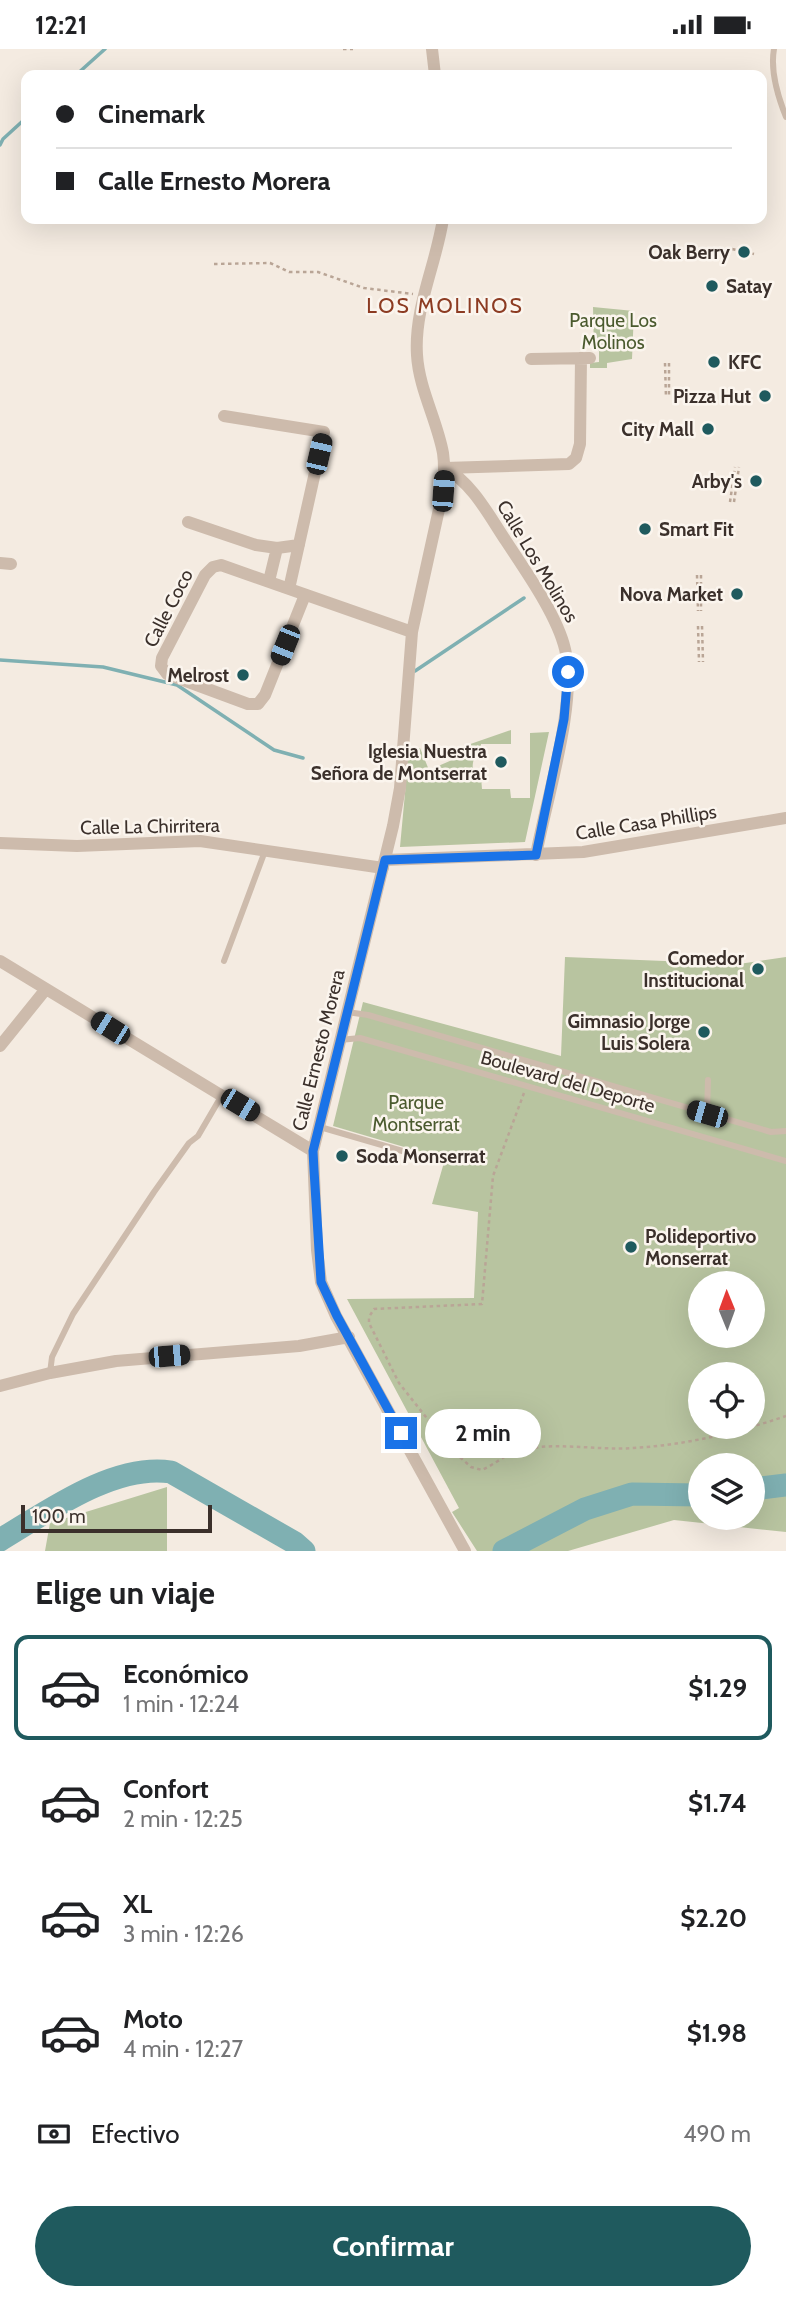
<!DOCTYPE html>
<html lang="es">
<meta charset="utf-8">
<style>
:root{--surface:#fff;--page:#f6f6f6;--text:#202124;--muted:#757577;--line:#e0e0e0;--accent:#1f5a5e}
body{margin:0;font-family:Cabin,sans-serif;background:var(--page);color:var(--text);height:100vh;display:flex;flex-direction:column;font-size:26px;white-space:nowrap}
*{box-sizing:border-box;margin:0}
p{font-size:23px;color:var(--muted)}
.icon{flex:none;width:38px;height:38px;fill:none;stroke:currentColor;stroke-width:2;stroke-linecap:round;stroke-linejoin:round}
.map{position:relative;height:1502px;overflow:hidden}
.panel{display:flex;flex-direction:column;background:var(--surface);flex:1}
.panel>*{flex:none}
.hud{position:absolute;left:21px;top:21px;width:746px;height:154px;border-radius:14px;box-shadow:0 7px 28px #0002;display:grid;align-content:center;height:154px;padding:0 35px;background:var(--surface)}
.needle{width:46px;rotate:359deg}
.fabs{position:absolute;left:688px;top:1222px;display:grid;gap:14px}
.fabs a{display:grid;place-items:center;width:77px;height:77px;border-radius:50%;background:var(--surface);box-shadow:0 7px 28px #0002;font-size:35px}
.scale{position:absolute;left:21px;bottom:18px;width:191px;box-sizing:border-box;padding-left:7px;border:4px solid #3b302b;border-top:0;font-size:19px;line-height:24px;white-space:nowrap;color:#3b302b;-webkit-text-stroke:5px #fbf5ee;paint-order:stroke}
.end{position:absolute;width:32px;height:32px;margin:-16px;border:9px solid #1a73e8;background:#fff;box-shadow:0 0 0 4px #fff}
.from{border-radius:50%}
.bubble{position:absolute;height:49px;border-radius:24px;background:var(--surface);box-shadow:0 7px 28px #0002;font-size:23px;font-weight:700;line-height:49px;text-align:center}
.car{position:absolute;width:21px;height:42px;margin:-21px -10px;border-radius:9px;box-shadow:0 0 5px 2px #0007;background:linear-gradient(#222 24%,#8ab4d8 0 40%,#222 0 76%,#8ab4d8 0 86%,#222 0)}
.hud b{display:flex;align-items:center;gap:24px;height:66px;font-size:26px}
.hud b+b{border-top:2px solid var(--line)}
.hud i{width:18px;height:18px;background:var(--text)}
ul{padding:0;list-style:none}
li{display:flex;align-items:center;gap:21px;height:105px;margin:0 14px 10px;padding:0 21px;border:4px solid transparent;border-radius:14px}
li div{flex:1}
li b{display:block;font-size:26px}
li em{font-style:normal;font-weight:700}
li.on{border-color:var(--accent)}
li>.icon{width:63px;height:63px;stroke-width:1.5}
h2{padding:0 35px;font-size:32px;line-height:84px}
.pay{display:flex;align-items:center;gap:18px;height:77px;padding:0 35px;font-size:26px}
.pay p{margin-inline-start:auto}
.primary-button{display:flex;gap:14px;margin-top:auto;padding:14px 35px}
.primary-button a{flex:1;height:80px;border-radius:42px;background:var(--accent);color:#fff;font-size:28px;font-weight:700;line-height:80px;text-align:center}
.status{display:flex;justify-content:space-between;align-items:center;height:49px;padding:0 35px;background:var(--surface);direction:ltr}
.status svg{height:19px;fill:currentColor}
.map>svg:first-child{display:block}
</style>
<div class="status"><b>12:21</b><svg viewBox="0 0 49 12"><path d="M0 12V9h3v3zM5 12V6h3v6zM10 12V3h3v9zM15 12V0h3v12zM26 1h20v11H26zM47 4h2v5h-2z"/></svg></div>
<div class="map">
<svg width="786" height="1502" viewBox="0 0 786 1502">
<rect width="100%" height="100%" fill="#f4ebe1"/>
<path fill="#b8c4a0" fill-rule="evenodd" d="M593 258 634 262 632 310 607 314V319H590V314L599 313V302H594Z
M511 681V695H481V705L474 710C471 719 473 724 481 728L482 740H510L511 749H530V684L549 683 525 793 400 798 409 701 420 699 429 721 459 708 456 700Z
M565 908 739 915 786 908V1483L674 1471 568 1502H477L452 1463 459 1459 347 1250 474 1249 478 1163 432 1155 445 1110 333 1077 363 953 561 1007ZM700 1234H752V1286H700ZM700 1325H752V1377H700ZM700 1416H752V1468H700Z
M167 1438V1502H45L50 1474Z"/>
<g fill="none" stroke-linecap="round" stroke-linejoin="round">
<path stroke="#7fb0b2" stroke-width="3.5" d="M76 26 105 0
M0 96 3 90 26 69
M0 611 103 618 177 636 274 701 303 709
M415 622 524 549"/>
<path stroke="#7fb0b2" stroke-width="23" d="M752 1440 786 1436
M0 1491C47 1463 114 1414 171 1423L295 1494 304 1502
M504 1502 585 1460 632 1445 700 1446"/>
<path stroke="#b9a596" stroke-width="2.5" stroke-dasharray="3.5 3.5" stroke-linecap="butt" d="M343 0H353
M763 96 766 116
M732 200 754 205
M214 215 270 214 289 223H318L364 239 413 245
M665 314 666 349
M669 314V349
M730 453 735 418
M734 453 739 418
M697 526 698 562
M701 526V562
M698 577 699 613
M702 577 703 613
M524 1044 493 1127 482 1255 374 1260 369 1268V1274L399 1334 452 1401 471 1418 482 1421C493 1416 504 1407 515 1403 550 1391 596 1402 633 1399 685 1396 736 1384 786 1367"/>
<path stroke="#cdbbac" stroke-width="6" d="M774 0C770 22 778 48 786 68
M224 912 265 802
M347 963 368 966 771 1083 786 1082
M340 991 360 989 786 1112
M707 1065 708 1031
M320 1078 423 1108
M50 1324 52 1308 73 1265 154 1143 189 1094 198 1087 222 1046"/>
<path stroke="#cdbbac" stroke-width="12" d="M432 0 435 26
M443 170C436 216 414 259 417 306 419 340 437 371 443 404 445 417 444 429 443 442L412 583 400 739 393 777 313 1102 317 1201 321 1233 336 1267 465 1502
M531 310 590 309
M224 367 324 383 289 540
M445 419C473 435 488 465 506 492 525 521 557 566 565 600 578 652 546 751 536 806
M445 419 569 415 576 409 580 395 581 309
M188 473 256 496 277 499 299 496
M0 514 11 515
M269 532 277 499
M305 546 265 646 258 655H248L167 625 161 617 162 609 205 526 213 518 221 516 412 583
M0 794 77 797 200 792 383 819
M385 811 583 803 786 769
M0 912 313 1102
M0 997 46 940
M0 1337 50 1324 116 1312 299 1297 349 1288"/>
</g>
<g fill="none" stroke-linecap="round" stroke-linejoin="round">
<path stroke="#1a73e8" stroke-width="9" d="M401 1384 337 1267 321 1233 314 1121 313 1102 385 811 536 806 564 670 568 623"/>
</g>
<g fill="#1f5a5e" stroke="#fbf5ee" stroke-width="2.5">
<circle cx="744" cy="203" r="7"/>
<circle cx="712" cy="237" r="7"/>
<circle cx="714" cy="313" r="7"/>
<circle cx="765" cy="347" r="7"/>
<circle cx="708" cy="380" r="7"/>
<circle cx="756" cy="432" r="7"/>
<circle cx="645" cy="480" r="7"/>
<circle cx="737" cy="545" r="7"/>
<circle cx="243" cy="626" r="7"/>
<circle cx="501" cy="713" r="7"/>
<circle cx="758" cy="920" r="7"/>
<circle cx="704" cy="983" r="7"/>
<circle cx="342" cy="1107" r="7"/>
<circle cx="631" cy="1198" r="7"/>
</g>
<g text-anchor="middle" stroke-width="5" stroke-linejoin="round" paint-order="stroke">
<g font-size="19" font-weight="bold" fill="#3b302b" stroke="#fbf5ee" text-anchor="end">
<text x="730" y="210">Oak Berry</text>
<text x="726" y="244" text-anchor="start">Satay</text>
<text x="728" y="320" text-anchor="start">KFC</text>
<text x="751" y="354">Pizza Hut</text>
<text x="694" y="387">City Mall</text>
<text x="742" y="439">Arby's</text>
<text x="659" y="487" text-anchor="start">Smart Fit</text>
<text x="723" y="552">Nova Market</text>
<text x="229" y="633">Melrost</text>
<text x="487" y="709">Iglesia Nuestra<tspan x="487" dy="22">Señora de Montserrat</tspan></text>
<text x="744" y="916">Comedor<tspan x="744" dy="22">Institucional</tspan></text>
<text x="690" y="979">Gimnasio Jorge<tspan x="690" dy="22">Luis Solera</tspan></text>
<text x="356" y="1114" text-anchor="start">Soda Monserrat</text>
<text x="645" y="1194" text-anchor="start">Polideportivo<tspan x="645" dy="22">Monserrat</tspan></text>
</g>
<g font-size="19" fill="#4a5a2e" stroke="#fbf5ee">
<text x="613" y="278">Parque Los<tspan x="613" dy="22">Molinos</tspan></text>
<text x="416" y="1060">Parque<tspan x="416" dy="22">Montserrat</tspan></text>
</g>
<g font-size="19" fill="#3b302b" stroke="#fbf5ee">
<text transform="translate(538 512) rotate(59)" y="7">Calle Los Molinos</text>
<text transform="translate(168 559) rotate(-63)" y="7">Calle Coco</text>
<text transform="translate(646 773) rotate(-9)" y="7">Calle Casa Phillips</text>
<text transform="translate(150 777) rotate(-1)" y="7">Calle La Chirritera</text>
<text transform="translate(318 1001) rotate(-76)" y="7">Calle Ernesto Morera</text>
<text transform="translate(568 1032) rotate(16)" y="7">Boulevard del Deporte</text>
</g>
<g font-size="21" letter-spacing="2" fill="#8c3b22" stroke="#fbf5ee">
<text x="445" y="264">LOS MOLINOS</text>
</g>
</g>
</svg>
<div class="fabs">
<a><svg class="needle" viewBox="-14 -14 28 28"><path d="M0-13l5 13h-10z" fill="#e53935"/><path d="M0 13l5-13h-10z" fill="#757577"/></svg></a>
<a><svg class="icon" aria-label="locate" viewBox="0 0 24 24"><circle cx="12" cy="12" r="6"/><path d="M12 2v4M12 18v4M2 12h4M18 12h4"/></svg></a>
<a><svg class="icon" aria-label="layers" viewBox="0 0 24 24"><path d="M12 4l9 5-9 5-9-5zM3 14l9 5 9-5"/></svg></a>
</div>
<div class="scale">100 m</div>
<i class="end from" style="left:568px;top:623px"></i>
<i class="end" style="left:401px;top:1384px"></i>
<div class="bubble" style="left:425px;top:1360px;width:116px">2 min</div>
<i class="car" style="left:319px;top:405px;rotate:13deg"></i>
<i class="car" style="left:443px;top:442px;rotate:4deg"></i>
<i class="car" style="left:285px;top:596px;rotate:202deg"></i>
<i class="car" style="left:110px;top:979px;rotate:302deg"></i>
<i class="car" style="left:240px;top:1056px;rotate:121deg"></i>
<i class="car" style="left:707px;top:1065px;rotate:286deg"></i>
<i class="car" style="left:169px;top:1307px;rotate:85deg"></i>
<div class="hud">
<b><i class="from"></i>Cinemark</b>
<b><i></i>Calle Ernesto Morera</b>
</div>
</div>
<section class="panel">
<h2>Elige un viaje</h2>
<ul>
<li class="on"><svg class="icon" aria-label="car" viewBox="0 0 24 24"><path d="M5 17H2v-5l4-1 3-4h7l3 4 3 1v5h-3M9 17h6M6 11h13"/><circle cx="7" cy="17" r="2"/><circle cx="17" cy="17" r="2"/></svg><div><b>Económico</b><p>1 min · 12:24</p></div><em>$1.29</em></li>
<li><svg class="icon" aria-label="car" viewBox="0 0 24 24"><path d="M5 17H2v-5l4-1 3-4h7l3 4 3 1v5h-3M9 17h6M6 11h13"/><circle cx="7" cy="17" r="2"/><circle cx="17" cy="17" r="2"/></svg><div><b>Confort</b><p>2 min · 12:25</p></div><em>$1.74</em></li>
<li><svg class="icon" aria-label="car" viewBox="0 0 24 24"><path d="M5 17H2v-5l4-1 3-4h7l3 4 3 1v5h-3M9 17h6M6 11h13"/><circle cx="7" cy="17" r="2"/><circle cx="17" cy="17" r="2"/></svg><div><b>XL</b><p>3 min · 12:26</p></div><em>$2.20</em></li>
<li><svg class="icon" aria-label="car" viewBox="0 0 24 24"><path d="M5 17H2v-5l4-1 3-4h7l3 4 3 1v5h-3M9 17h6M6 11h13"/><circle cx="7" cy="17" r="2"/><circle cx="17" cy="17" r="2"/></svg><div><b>Moto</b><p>4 min · 12:27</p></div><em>$1.98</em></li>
</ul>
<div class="pay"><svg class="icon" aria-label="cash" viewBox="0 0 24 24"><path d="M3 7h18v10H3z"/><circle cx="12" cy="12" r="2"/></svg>Efectivo<p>490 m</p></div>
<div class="primary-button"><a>Confirmar</a></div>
</section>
